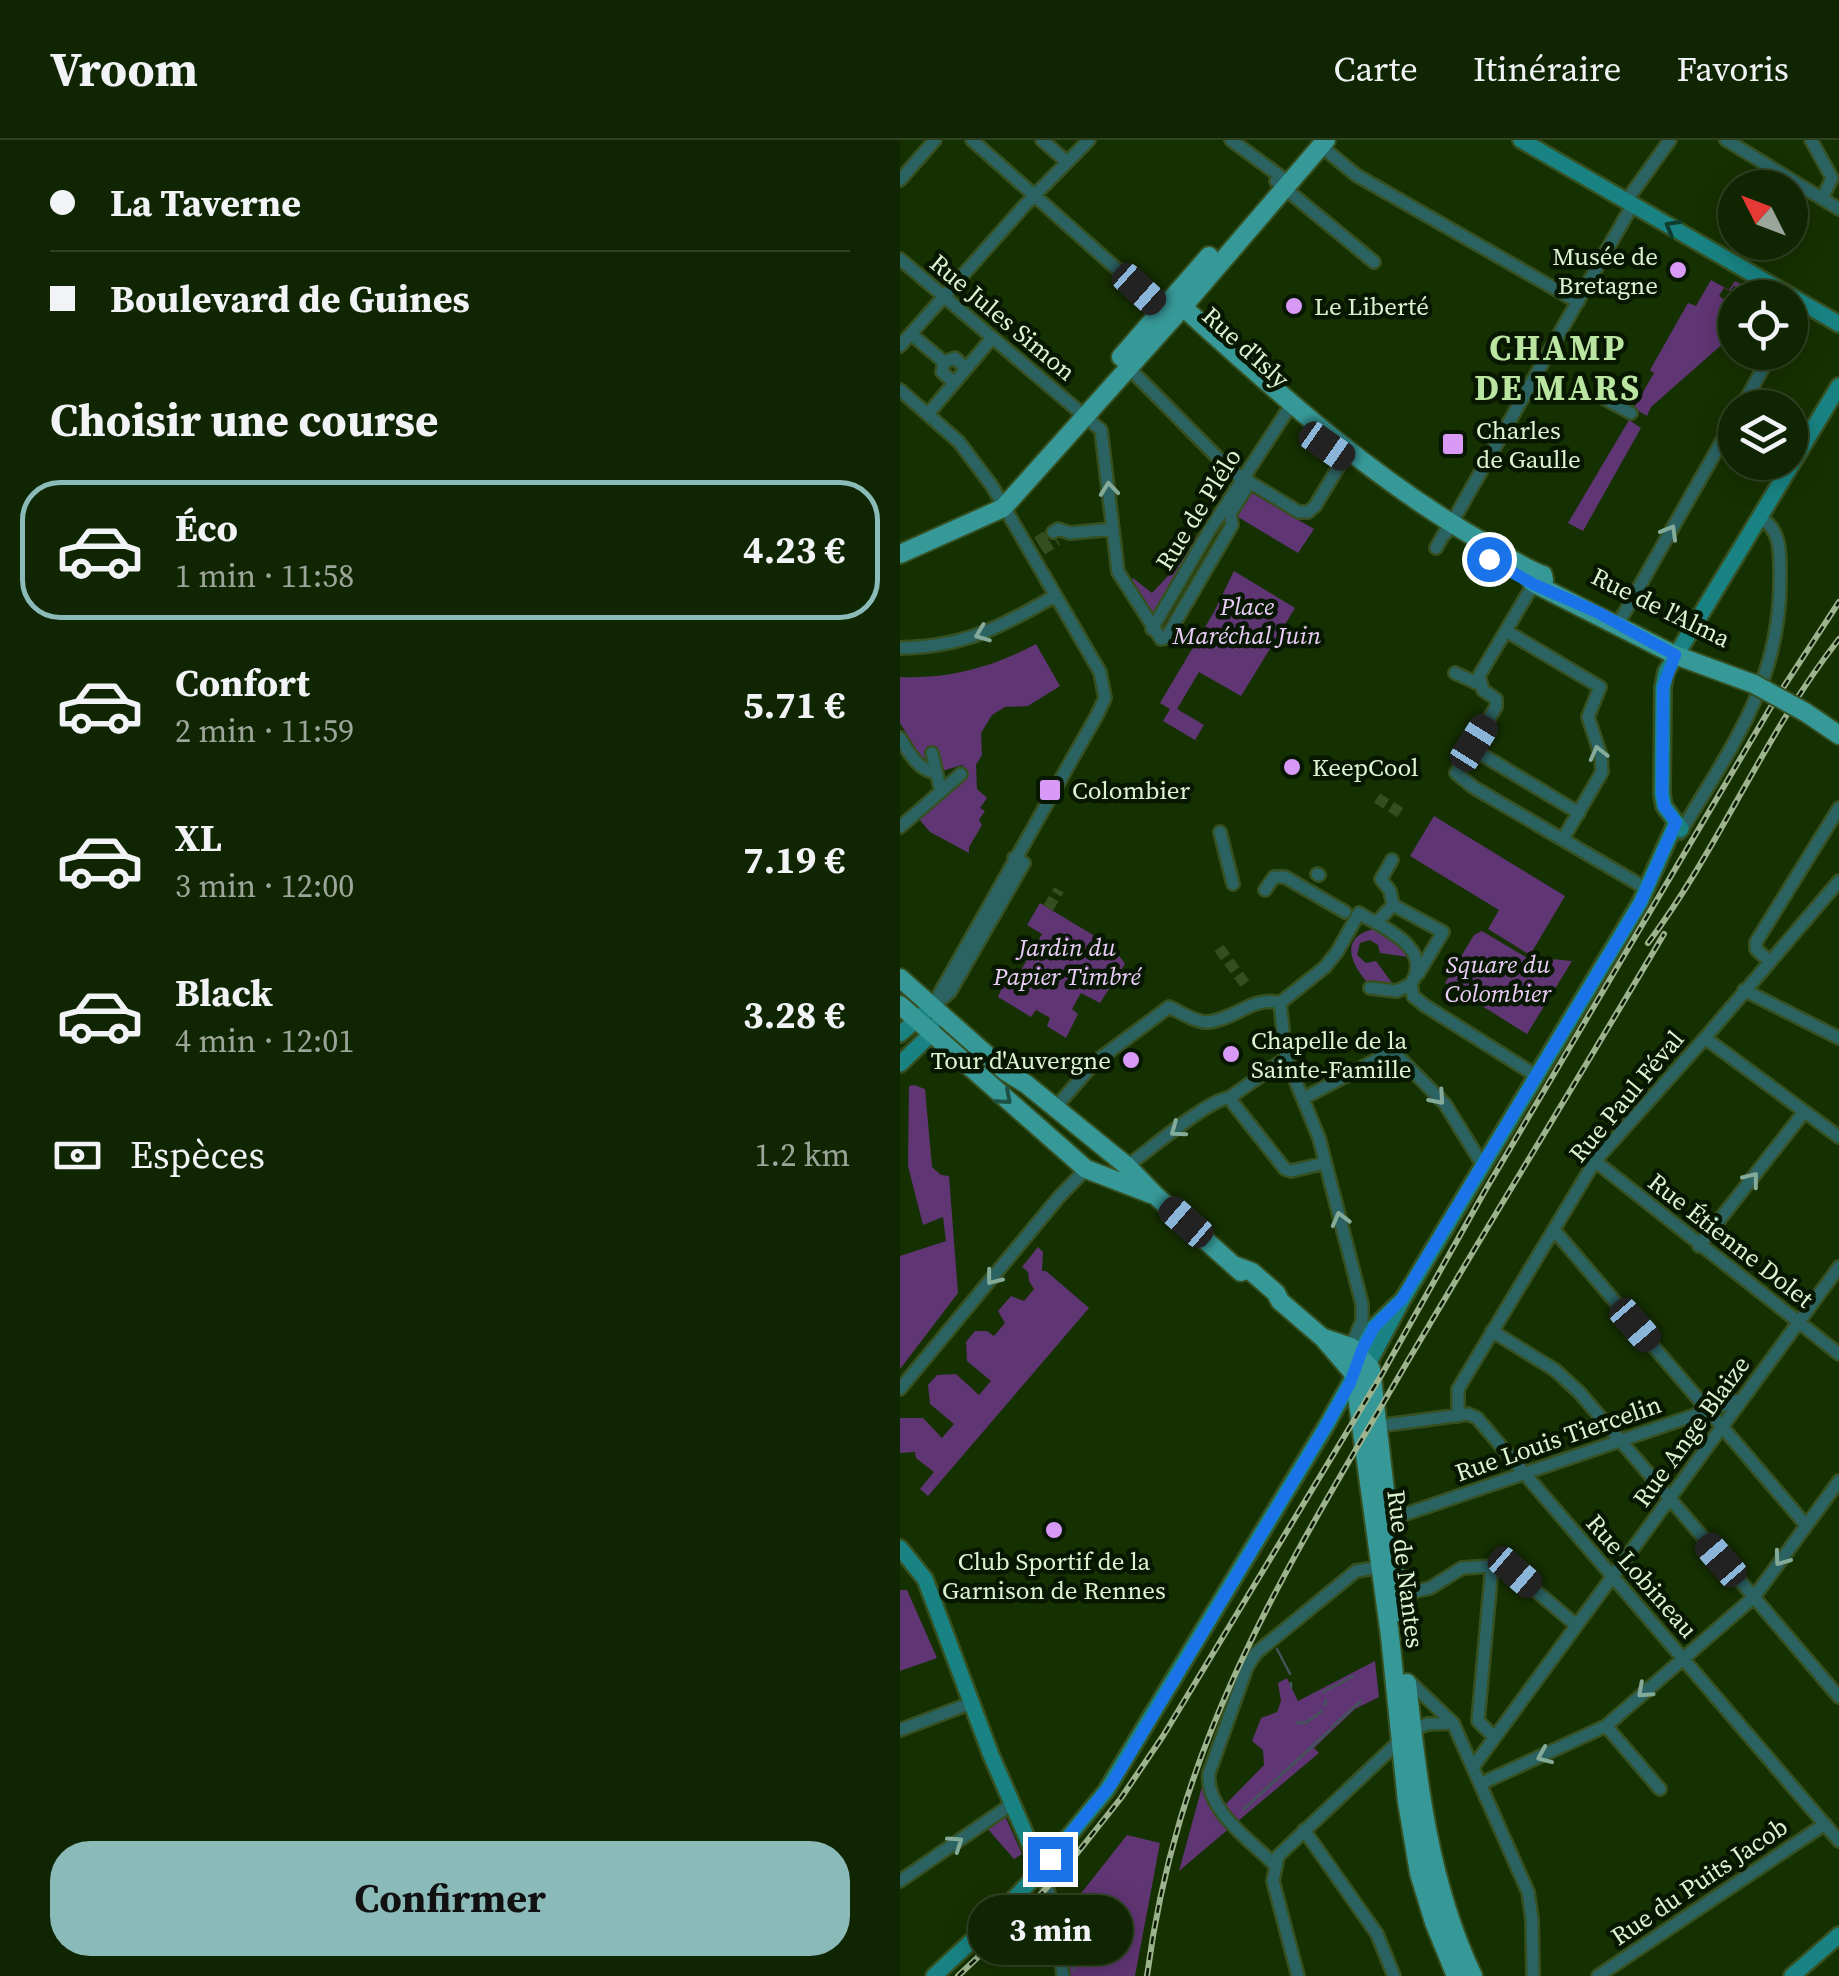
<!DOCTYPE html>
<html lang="fr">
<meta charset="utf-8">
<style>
:root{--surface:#102501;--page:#1e3110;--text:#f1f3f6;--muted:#9ca599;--line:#304223;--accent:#8bbbb9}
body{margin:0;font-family:"Source Serif 4",serif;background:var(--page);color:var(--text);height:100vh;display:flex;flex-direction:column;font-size:38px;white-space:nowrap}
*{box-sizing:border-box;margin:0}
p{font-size:32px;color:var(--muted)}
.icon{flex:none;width:55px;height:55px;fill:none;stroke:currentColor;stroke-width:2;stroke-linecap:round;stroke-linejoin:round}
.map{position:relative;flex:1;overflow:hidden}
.details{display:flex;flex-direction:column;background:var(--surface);width:900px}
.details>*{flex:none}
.hud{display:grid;align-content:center;height:220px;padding:0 50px;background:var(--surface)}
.needle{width:65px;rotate:312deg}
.fabs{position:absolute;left:818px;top:30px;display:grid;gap:20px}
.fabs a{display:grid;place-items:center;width:90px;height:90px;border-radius:50%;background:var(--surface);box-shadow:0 5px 25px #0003,0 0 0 2px var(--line);font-size:50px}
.end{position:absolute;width:45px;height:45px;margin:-22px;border:12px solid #1a73e8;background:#fff;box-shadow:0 0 0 5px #fff}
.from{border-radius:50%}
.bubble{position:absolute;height:70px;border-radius:35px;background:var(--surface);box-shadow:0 5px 25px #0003,0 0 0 2px var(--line);font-size:32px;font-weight:700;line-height:70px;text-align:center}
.car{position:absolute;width:30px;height:60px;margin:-30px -15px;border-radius:12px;box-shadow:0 0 8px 2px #0007;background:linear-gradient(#222 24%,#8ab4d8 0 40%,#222 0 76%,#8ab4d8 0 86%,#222 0)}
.hud b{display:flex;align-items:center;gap:35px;height:95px;font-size:38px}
.hud b+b{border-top:2px solid var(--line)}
.hud i{width:25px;height:25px;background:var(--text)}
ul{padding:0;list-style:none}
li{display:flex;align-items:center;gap:30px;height:140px;margin:0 20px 15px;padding:0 30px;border:5px solid transparent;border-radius:40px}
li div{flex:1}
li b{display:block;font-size:38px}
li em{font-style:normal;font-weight:700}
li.active{border-color:var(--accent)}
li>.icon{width:90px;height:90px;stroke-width:1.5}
h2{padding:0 50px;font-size:45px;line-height:120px}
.pay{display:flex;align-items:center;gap:25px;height:110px;padding:0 50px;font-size:38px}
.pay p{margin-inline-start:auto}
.action{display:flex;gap:20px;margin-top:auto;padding:20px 50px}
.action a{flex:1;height:115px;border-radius:40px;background:var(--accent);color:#111;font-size:40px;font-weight:700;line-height:115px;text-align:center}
header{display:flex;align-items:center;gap:60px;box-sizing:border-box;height:140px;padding:0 50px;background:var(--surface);border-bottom:2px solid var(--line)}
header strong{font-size:48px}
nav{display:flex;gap:55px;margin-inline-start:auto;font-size:35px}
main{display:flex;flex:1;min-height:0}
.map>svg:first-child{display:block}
</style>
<header>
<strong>Vroom</strong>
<nav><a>Carte</a><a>Itinéraire</a><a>Favoris</a></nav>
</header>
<main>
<section class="details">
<div class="hud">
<b><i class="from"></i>La Taverne</b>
<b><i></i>Boulevard de Guines</b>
</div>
<h2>Choisir une course</h2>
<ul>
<li class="active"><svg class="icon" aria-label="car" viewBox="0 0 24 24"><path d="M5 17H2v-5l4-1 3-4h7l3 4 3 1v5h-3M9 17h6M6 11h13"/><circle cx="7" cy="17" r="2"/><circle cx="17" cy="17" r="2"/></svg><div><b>Éco</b><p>1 min · 11:58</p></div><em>4.23 €</em></li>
<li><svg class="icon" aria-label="car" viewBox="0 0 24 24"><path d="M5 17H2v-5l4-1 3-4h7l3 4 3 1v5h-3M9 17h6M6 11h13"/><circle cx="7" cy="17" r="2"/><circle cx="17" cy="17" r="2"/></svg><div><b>Confort</b><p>2 min · 11:59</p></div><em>5.71 €</em></li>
<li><svg class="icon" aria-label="car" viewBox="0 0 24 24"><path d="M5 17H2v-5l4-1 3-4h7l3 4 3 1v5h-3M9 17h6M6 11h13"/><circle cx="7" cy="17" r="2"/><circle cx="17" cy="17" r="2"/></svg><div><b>XL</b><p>3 min · 12:00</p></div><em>7.19 €</em></li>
<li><svg class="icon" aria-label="car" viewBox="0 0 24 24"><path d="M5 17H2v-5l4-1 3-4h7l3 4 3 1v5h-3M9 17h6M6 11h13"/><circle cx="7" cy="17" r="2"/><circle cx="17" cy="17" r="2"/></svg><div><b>Black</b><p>4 min · 12:01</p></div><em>3.28 €</em></li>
</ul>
<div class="pay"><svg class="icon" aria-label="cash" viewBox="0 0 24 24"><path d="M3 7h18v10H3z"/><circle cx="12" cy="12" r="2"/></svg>Espèces<p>1.2 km</p></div>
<div class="action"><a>Confirmer</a></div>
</section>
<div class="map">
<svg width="939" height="1836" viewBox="0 0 939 1836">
<rect width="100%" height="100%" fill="#163101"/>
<path fill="#603573" d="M811 140 829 150 835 141 841 144 835 153 837 148 834 146 830 151 824 148 819 156 825 160 818 172 835 182V193L751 267 747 276 734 268 754 233 750 230 788 163 796 166Z
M729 280 741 288 683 391 668 383Z
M350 352 414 389 398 413 338 377 339 369Z
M298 394 300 395 257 470 251 474 231 442 233 438 252 453 281 422Z
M334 431 395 468 341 556 299 532 277 569 304 585 295 600 263 581 270 569 260 563 314 472Z
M136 504 160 546 128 566 105 567 92 575 81 593 82 615 76 625 77 649 87 658 80 668 85 671 79 680 82 685 69 707V713L30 692 19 679 67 635 62 625 42 631 34 613 22 619 0 583V537C49 539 93 527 136 504Z
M534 676 665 756 630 815 588 789 599 770 510 716Z
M140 763 213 807 225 824 200 863 181 853 172 869 178 874 166 898 147 886 150 878 136 870 131 877 98 857 108 832 117 837 142 794 127 785Z
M474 789 500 803 508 817 480 813 478 805 470 800 460 803 457 815 466 823 476 821 492 843 466 841C450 822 440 797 474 789Z
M582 791 639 825 636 831 639 833 651 819 672 821 627 894 545 843 574 795Z
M14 945 25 949 32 1027 41 1035 49 1036 58 1153 0 1229V1116L46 1101 43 1077 23 1085 8 1026 9 946Z
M138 1107 143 1112 142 1131H146L189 1168 28 1356 20 1349 34 1332 16 1318 15 1312 0 1313V1278H23L42 1298 54 1284 30 1264 28 1245 37 1235 56 1234 79 1255 91 1241 67 1221 66 1202 75 1191H87L94 1196 105 1183 98 1171 111 1156 124 1161 134 1149 129 1141 128 1132 122 1127Z
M0 1450H7L37 1518 0 1531Z
M475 1521 479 1557 455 1569 414 1608 419 1613 338 1681 324 1666 364 1625 363 1610 352 1601 361 1578 377 1572 381 1561 378 1543 387 1538 398 1561Z
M303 1643 308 1662 331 1687 279 1731Z
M105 1676 122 1714 114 1719 87 1688Z
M227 1695 260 1703 235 1836H169L159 1772 175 1761Z"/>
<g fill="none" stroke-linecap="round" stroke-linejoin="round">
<path stroke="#43545a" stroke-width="2.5" d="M377 1509 390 1534
M439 1544 453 1536
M391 1548V1543
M423 1552 436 1545
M425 1565 426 1560
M397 1583 407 1582 422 1571
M432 1587 461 1561
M344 1669 430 1590
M166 1792 174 1830"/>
<path stroke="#344e20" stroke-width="11" stroke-dasharray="11 5.5" stroke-linecap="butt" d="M137 402 153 392
M142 410 157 400
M477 658 501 673
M148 768 159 750
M319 808 348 848"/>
<g stroke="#365022" stroke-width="16">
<path id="street" d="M72 0 263 170
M142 0 167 22
M331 0 388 42
M826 0 939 69
M911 0 932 38 922 59
M421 6 456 35 678 162
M0 40 35 0
M376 41 474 122
M727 60 770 0
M0 119 201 290 218 432 261 499 266 498 332 385 330 374 350 342
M890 180 900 162
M11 194 44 222
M0 206 125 65 189 0
M228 227 331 331 399 372H408L415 366 444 318
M52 241 42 232 44 222 55 218 64 227
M0 250 59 302 92 346 200 532 205 558 197 575 32 867
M705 259 731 273
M841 268 872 212
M28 274 92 198
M153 392 158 389 170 393 213 389
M546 393 733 64
M536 408 545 392
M633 445 579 536 583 550 596 559V567L556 633 573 647 747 749
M722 477 835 278
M252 489 309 391 391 265
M606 491 700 547 688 577 701 616 702 632 663 699
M0 508C64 507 101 487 155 456
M555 533 579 544
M0 598C8 611 18 630 34 632
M571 608 679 673
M32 613 41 652
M0 687 61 634
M320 692 333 744
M780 693C831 607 881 542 880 438 880 412 882 391 859 376
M417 734 419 735
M365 750 374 737H385L445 772
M493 765 543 792 518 834
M476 783 493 765 490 751 481 739 492 720
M869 821 856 809V802L939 668
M511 844 513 856 524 865 635 935
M470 848 497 851 511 844
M844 850 939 898
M380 863 386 918 419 998 462 1164V1181L451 1207
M380 863 425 827 437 812 459 773C483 788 534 807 511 844
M32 867 50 852 124 723 114 718
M805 898 939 997
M329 958 385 1029 391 1031 425 1023
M404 958 493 911 545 964 582 1024
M155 968 195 922 269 867C280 872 297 883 308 882 334 880 354 855 380 863
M695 1021 939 1214
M227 1026C247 1012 310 958 329 958L386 918
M654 1090 906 1385
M799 1106 904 972
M592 1191 655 1230 679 1252 939 1557
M0 1249 159 1057 186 1029
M558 1276V1249L695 1021 805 898 939 741
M478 1286 568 1274 577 1278 939 1701
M488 1380 842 1259
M592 1426 578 1581 594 1597
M497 1455 530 1448 562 1428 592 1426 609 1428 676 1485
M509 1541 553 1583 628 1752 632 1779 633 1836
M706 1586 760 1649
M0 1590 71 1563
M573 1627 939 1127
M580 1644 706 1586 854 1457 939 1341
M404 1690 477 1794 494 1836
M374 1724C350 1700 305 1670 309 1633L347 1527 356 1513 456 1431 481 1427
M141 1730 153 1765 163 1836
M0 1741 112 1664
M398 1836 373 1741 378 1716 512 1589 528 1584 553 1583
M698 1836 925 1684"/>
</g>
<g stroke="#365022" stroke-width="20">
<path id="secondary" d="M621 0 939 184
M781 689 764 666 762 654 763 547 766 532 939 246
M0 894 32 867
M0 924 32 893V886
M465 1230 503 1159 740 763 776 682
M0 1408 25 1439 91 1615 141 1730
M34 1836 93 1781 141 1730 206 1651 426 1286 450 1243 462 1209 474 1187 503 1159
M892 1836 939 1795"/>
</g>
<g stroke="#365022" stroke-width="22">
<path id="primary" d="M283 167C377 252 472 339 583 402 602 413 623 428 643 435L644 440 639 446 631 441 636 433
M221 217 309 116
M0 414 103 368 275 176 426 0
M639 446 775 515 854 544
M905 572 939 595
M0 838 105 931 126 944 227 1026 256 1056 341 1132
M0 865 186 1029 251 1054
M336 1126 352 1132 376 1153 380 1161 423 1198 454 1234 490 1496 507 1662 519 1733 534 1782 556 1836
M424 1198 451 1207 471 1229 499 1472
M507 1543C518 1643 529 1744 573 1836"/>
</g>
<use href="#street" stroke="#2b6363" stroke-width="11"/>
<use href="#secondary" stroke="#198383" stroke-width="15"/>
<use href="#primary" stroke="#369897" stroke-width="18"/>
<g stroke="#9cb38d" stroke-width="6">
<path id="rail" d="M748 803C820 707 865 593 939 499
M58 1836 110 1787 167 1726 221 1658 263 1596 482 1234 586 1049 875 560 939 462
M247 1836C277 1606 377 1443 492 1248 581 1096 674 946 764 794"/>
</g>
<use href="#rail" stroke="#081701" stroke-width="2.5" stroke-dasharray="8" stroke-linecap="butt"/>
<g stroke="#365022" stroke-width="22" stroke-linecap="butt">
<path id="primary-bridge" d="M854 544 905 572"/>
</g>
<use href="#primary-bridge" stroke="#369897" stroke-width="18"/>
</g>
<defs><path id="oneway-chevron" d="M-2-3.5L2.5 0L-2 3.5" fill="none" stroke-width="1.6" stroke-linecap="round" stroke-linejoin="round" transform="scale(2.5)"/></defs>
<use stroke="#0e3d2e" href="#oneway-chevron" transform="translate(772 87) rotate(-150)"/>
<g stroke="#84ab9a">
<use href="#oneway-chevron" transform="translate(209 349) rotate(-96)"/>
<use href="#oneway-chevron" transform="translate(770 392) rotate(-60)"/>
<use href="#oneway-chevron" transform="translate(82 494) rotate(159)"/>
<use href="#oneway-chevron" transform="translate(698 613) rotate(-104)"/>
<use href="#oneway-chevron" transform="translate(538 958) rotate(49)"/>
<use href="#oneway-chevron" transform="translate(277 990) rotate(144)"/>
<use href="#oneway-chevron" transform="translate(852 1039) rotate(-52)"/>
<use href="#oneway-chevron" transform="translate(440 1079) rotate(-105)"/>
<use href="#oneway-chevron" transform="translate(93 1138) rotate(128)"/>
<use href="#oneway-chevron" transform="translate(881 1419) rotate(126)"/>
<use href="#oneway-chevron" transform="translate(744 1551) rotate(138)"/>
<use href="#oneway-chevron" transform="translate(644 1616) rotate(157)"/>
<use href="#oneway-chevron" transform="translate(56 1703) rotate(-34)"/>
</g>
<use stroke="#1d5144" href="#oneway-chevron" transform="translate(105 958) rotate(41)"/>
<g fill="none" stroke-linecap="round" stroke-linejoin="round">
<path stroke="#1a73e8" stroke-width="12" d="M150 1719 212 1643 426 1286 450 1243 462 1210 474 1187 502 1159 740 763 776 682 764 666 762 654 763 547 775 515 697 472 633 444 589 419"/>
</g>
<g fill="#d99af7" stroke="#081701" stroke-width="4">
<circle cx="778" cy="130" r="10"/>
<circle cx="394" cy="166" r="10"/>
<rect x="541" y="292" width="24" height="24" rx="5"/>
<circle cx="392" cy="627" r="10"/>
<rect x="138" y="638" width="24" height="24" rx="5"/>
<circle cx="331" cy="914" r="10"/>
<circle cx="231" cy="920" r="10"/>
<circle cx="154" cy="1390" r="10"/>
</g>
<g text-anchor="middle" stroke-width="9" stroke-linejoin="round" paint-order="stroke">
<g font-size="25" fill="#ddf3d1" stroke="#081701" text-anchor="start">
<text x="758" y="125" text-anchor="end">Musée de<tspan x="758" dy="29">Bretagne</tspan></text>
<text x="414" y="175">Le Liberté</text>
<text x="576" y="299">Charles<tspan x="576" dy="29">de Gaulle</tspan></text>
<text x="412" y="636">KeepCool</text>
<text x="172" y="659">Colombier</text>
<text x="351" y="909">Chapelle de la<tspan x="351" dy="29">Sainte-Famille</tspan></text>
<text x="211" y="929" text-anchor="end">Tour d'Auvergne</text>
<text x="154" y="1430" text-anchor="middle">Club Sportif de la<tspan x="154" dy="29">Garnison de Rennes</tspan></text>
</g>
<g font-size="25" fill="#ddf3d1" stroke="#081701">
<text transform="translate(103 177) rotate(40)" y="9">Rue Jules Simon</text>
<text transform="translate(346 207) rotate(42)" y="9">Rue d'Isly</text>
<text transform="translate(298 369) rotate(-58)" y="9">Rue de Plélo</text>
<text transform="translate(761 467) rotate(26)" y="9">Rue de l'Alma</text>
<text transform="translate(726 956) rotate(-50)" y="9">Rue Paul Féval</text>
<text transform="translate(831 1100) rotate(38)" y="9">Rue Étienne Dolet</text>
<text transform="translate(791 1291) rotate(-54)" y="9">Rue Ange Blaize</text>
<text transform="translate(658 1298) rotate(-19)" y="9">Rue Louis Tiercelin</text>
<text transform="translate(506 1429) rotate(83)" y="9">Rue de Nantes</text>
<text transform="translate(742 1436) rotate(49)" y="9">Rue Lobineau</text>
<text transform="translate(799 1741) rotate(-34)" y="9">Rue du Puits Jacob</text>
</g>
<g font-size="25" font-style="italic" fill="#eacdf8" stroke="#081701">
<text x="347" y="475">Place<tspan x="347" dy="29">Maréchal Juin</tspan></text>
<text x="167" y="816">Jardin du<tspan x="167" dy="29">Papier Timbré</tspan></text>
<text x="598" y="833">Square du<tspan x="598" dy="29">Colombier</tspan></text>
</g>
<g font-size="35" font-weight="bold" letter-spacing="2.5" fill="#bbe6a2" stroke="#081701">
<text x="658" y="220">CHAMP<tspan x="658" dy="40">DE MARS</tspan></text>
</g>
</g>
</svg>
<div class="fabs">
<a><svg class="needle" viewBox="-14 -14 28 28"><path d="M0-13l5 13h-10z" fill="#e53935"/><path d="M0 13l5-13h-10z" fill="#9ca599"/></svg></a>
<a><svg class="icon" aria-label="locate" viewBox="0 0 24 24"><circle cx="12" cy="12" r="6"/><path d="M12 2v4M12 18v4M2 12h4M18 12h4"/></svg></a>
<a><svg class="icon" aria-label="layers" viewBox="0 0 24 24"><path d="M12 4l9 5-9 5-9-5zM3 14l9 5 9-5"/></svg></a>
</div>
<i class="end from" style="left:589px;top:419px"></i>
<i class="end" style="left:150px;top:1719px"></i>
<div class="bubble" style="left:68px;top:1755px;width:165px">3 min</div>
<i class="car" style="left:239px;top:149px;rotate:132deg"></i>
<i class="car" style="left:427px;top:306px;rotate:125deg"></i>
<i class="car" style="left:574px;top:603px;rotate:32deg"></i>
<i class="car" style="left:286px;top:1082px;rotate:311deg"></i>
<i class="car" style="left:735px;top:1185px;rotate:139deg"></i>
<i class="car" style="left:821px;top:1420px;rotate:319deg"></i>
<i class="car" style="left:615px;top:1432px;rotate:131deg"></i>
</div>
</main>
